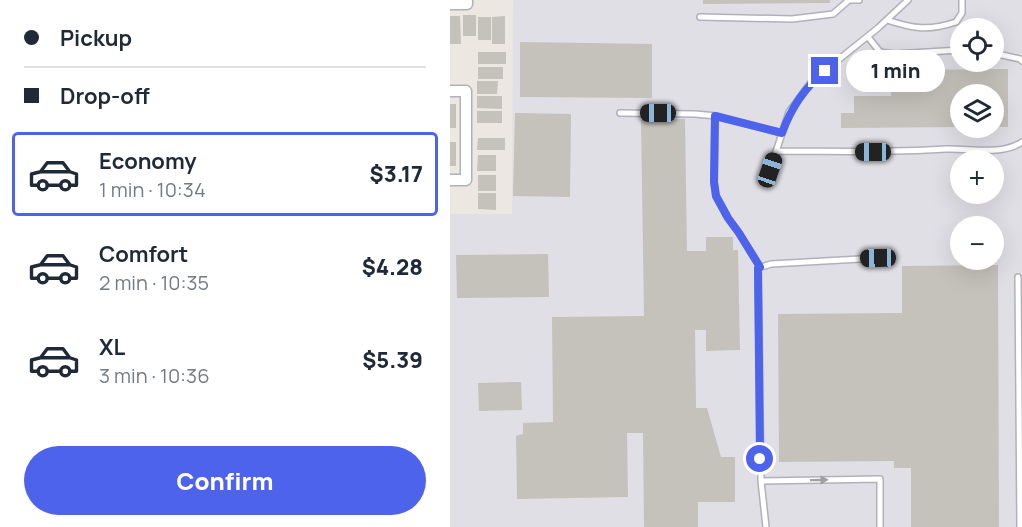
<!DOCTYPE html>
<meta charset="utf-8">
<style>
:root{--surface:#fff;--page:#f6f6f7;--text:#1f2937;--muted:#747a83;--line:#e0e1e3;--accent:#4d63eb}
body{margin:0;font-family:Manrope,sans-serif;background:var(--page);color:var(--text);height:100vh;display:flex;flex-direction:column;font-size:22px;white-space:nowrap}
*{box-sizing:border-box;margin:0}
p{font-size:20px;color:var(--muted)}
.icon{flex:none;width:33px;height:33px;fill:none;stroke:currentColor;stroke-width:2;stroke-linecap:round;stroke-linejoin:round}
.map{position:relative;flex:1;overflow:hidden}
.panel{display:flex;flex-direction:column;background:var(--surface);width:450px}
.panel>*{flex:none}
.banner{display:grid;align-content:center;height:132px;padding:0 24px;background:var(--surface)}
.tools{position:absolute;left:500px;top:18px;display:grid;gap:12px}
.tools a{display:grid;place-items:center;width:54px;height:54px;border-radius:50%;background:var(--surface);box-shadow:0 6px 24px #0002;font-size:30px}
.end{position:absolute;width:27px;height:27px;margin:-14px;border:8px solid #4d63eb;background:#fff;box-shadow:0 0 0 3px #fff}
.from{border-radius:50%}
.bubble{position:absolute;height:42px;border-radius:21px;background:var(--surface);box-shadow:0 6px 24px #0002;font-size:20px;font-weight:800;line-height:42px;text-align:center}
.car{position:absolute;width:18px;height:36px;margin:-18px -9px;border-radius:8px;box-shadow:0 0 4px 2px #0007;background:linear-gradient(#222 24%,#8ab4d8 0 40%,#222 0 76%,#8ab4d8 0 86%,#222 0)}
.banner b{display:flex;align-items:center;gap:21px;height:57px;font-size:22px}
.banner b+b{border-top:2px solid var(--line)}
.banner i{width:15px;height:15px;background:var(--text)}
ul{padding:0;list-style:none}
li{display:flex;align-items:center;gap:18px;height:84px;margin:0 12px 9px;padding:0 12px;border:3px solid transparent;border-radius:6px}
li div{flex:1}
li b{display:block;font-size:22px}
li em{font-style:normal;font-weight:800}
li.on{border-color:var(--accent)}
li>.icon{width:54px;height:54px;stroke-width:1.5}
.cta{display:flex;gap:12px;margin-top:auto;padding:12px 24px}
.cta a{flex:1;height:69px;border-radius:36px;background:var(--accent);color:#fff;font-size:24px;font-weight:800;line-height:69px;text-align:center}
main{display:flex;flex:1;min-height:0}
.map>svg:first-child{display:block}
</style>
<main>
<section class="panel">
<div class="banner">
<b><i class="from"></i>Pickup</b>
<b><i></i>Drop-off</b>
</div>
<ul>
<li class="on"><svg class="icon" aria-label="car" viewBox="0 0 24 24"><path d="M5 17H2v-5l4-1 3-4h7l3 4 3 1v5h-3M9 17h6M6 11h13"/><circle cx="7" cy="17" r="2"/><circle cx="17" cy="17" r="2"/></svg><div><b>Economy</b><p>1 min · 10:34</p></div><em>$3.17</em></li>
<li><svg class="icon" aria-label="car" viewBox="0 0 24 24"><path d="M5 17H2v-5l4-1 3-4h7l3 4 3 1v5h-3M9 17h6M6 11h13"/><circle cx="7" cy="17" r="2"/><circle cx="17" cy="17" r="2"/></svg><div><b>Comfort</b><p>2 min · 10:35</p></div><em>$4.28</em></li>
<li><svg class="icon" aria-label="car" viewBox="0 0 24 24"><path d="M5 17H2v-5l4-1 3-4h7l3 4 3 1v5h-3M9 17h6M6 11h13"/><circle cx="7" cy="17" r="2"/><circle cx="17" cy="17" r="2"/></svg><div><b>XL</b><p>3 min · 10:36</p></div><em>$5.39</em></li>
</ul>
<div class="cta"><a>Confirm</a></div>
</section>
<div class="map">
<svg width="572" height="527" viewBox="0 0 572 527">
<rect width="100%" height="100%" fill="#ece7e0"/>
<path fill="#e1dfe6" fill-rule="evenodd" d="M63 0H572V527H0V214H62ZM510 28H543V62H510ZM510 94H543V128H510ZM510 160H543V194H510ZM510 226H543V260H510Z"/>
<path fill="#c5c1bb" d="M253 0H380V3L253 4Z
M13 15H26V36H13Z
M0 16H10L11 44H0Z
M55 16V44H42V17Z
M28 17H41V40H28Z
M70 42 202 44V98L70 97Z
M28 52H56V64H28Z
M28 67H53V79H28Z
M558 69V127H543V94H510V127L391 128V113H404V96H441V70Z
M27 81H48L47 94H27Z
M27 96H52V109L27 108Z
M0 104H6V128H0Z
M27 111H52V123H27Z
M65 113 121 114 120 197 63 196Z
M235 119 237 251H256V237H283V250H288L290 350 256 351V330H245L246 408H257L271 457H285V502H248V527H194L193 433H177L178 497 67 499 66 436 73 434V423L103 422 102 317 194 316 191 120Z
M28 138H55V150H27Z
M0 142H6V166H0Z
M28 155H46V171H27Z
M28 175H46V191H28Z
M28 193H46V210L28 209Z
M98 254 99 297 7 298 6 255Z
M548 265 549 527H461V468H444V461L329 462 328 314 452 313V266Z
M71 382 72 410 29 411 28 383Z"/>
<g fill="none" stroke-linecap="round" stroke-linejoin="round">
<g stroke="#b0b1bb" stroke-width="8">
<path id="lane" d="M250 17 342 19 383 14 399 0H409
M437 20C464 29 479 31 506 22L512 13V0
M418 37 430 52 444 54 510 50
M543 53 570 59 572 61
M170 113 245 114 267 116 332 133
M265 116 264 182 266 196 278 218 289 233 310 267
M326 151C383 151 439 153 496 149 520 148 551 156 572 142
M320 170 339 112 362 81 428 28 458 0
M568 277 570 527
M311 481 430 479V527
M316 527 311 481 308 268 321 264 428 258"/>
</g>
<g stroke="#b0b1bb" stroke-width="13">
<path id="street" d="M0 4H17V0
M0 91H16V180H0"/>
</g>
<use href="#lane" stroke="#fff" stroke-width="5"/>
<use href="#street" stroke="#fff" stroke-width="10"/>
</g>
<defs><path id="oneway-solid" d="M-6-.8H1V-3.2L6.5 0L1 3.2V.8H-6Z" transform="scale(1.5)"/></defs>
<use fill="#a0a0a0" href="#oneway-solid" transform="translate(369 480) rotate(-1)"/>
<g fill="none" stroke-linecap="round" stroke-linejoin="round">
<path stroke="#4d63eb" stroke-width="8" d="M310 459 308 268 310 267 289 233 278 218 266 196 264 182 265 116 332 133C341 108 354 88 375 71"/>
</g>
</svg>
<div class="tools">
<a><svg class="icon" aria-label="locate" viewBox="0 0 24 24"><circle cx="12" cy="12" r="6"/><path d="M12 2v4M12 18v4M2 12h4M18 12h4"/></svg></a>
<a><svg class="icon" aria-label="layers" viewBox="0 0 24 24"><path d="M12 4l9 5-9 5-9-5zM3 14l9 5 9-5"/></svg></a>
<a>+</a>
<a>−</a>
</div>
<i class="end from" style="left:310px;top:459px"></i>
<i class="end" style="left:375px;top:71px"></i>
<div class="bubble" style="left:396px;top:50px;width:99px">1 min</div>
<i class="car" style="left:208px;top:113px;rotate:270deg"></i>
<i class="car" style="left:423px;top:152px;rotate:270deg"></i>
<i class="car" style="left:320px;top:170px;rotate:19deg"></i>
<i class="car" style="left:428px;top:258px;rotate:269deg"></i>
</div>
</main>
